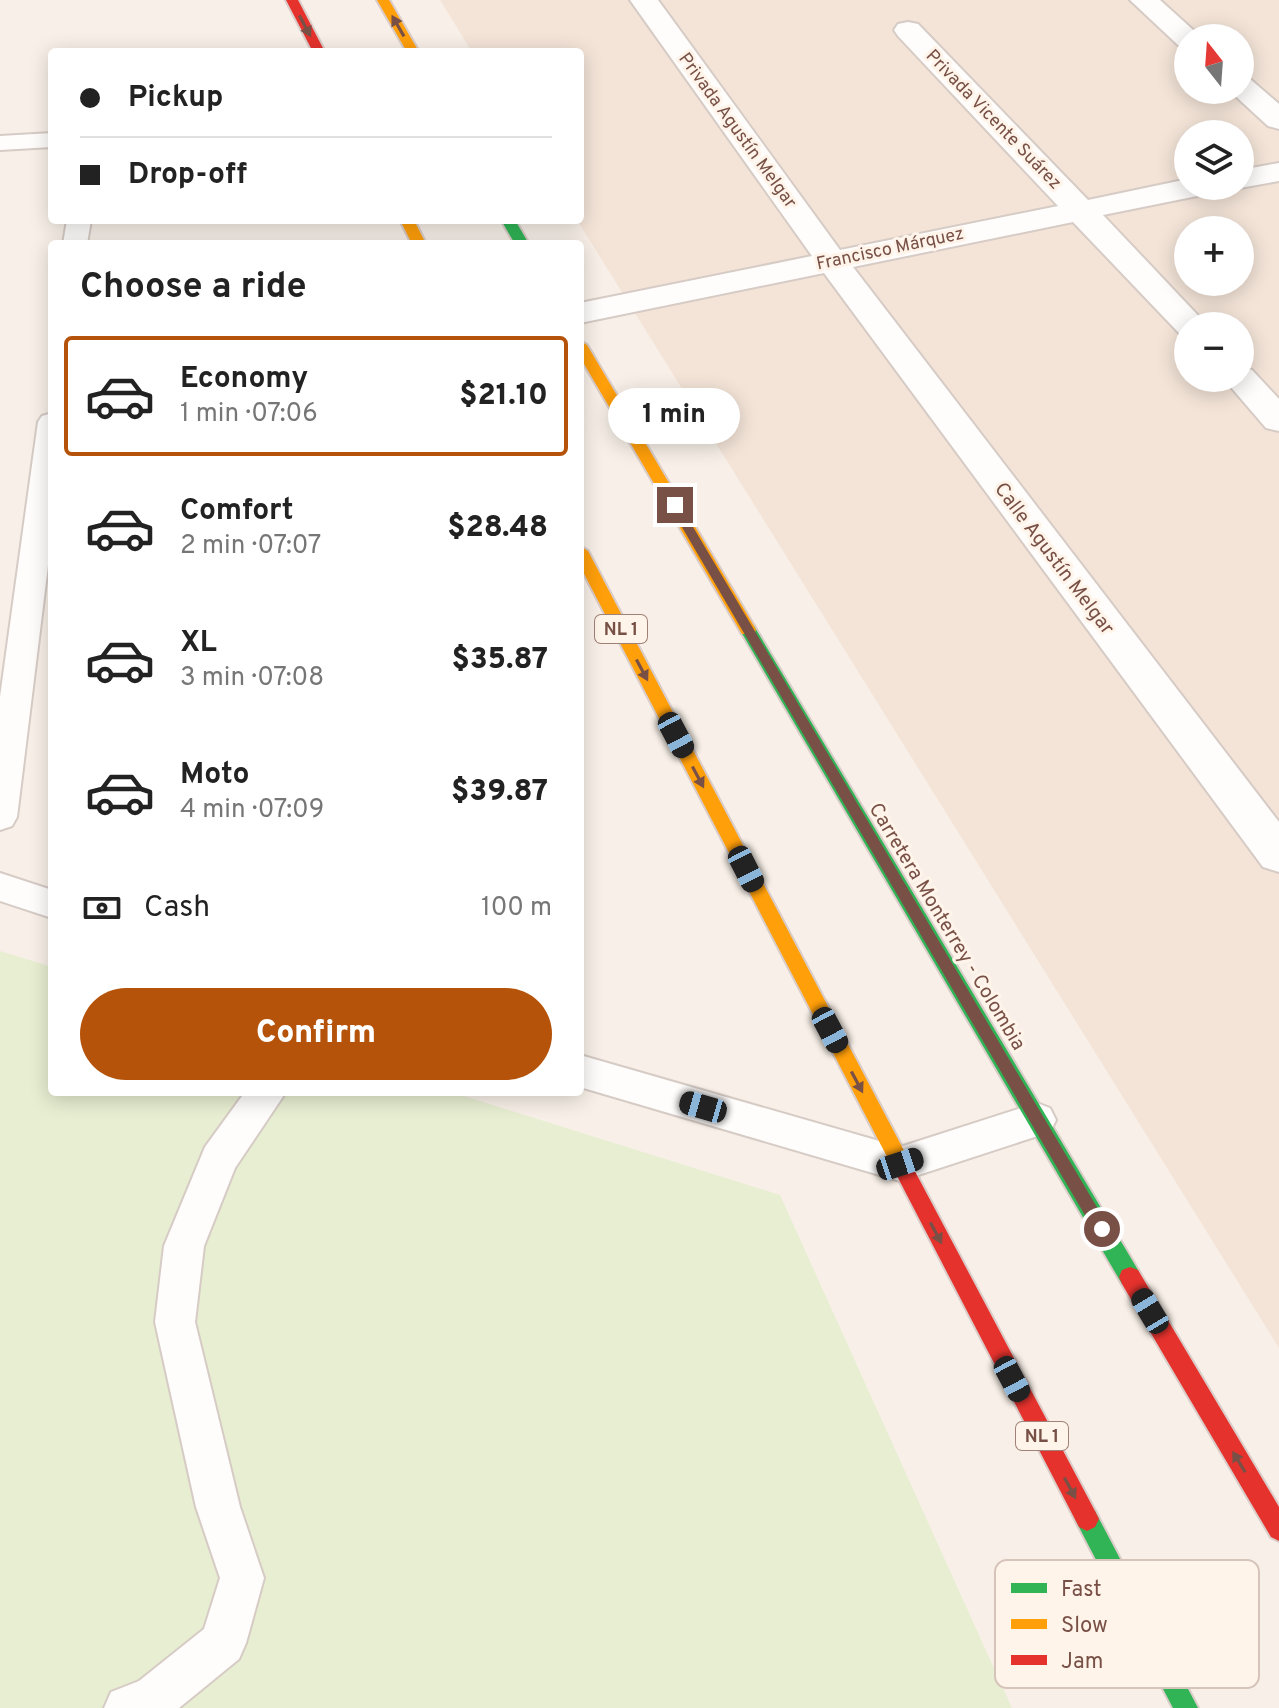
<!DOCTYPE html>
<meta charset="utf-8">
<style>
:root{--surface:#fff;--page:#f2f2f2;--text:#222;--muted:#767676;--line:#e0e0e0;--accent:#b45309}
body{margin:0;font-family:Overpass,sans-serif;background:var(--page);color:var(--text);height:100vh;display:flex;flex-direction:column;font-size:30px;white-space:nowrap}
*{box-sizing:border-box;margin:0}
p{font-size:26px;color:var(--muted)}
.icon{flex:none;width:44px;height:44px;fill:none;stroke:currentColor;stroke-width:2;stroke-linecap:round;stroke-linejoin:round}
.map{position:relative;flex:1;overflow:hidden}
.drawer{position:absolute;left:48px;top:240px;width:536px;height:856px;display:flex;flex-direction:column;background:var(--surface);border-radius:8px;box-shadow:0 4px 20px #0003}
.drawer>*{flex:none}
.hud{position:absolute;left:48px;top:48px;width:536px;height:176px;border-radius:8px;box-shadow:0 4px 20px #0003;display:grid;align-content:center;height:176px;padding:0 32px;background:var(--surface)}
.needle{width:52px;rotate:343deg}
.controls{position:absolute;left:1174px;top:24px;display:grid;gap:16px}
.controls a{display:grid;place-items:center;width:80px;height:80px;border-radius:50%;background:var(--surface);box-shadow:0 4px 20px #0003;font-size:40px}
.end{position:absolute;width:36px;height:36px;margin:-18px;border:10px solid #785046;background:#fff;box-shadow:0 0 0 4px #fff}
.from{border-radius:50%}
.bubble{position:absolute;height:56px;border-radius:28px;background:var(--surface);box-shadow:0 4px 20px #0003;font-size:26px;font-weight:800;line-height:56px;text-align:center}
.car{position:absolute;width:24px;height:48px;margin:-24px -12px;border-radius:10px;box-shadow:0 0 6px 2px #0007;background:linear-gradient(#222 24%,#8ab4d8 0 40%,#222 0 76%,#8ab4d8 0 86%,#222 0)}
.hud b{display:flex;align-items:center;gap:28px;height:76px;font-size:30px}
.hud b+b{border-top:2px solid var(--line)}
.hud i{width:20px;height:20px;background:var(--text)}
ul{padding:0;list-style:none}
li{display:flex;align-items:center;gap:24px;height:120px;margin:0 16px 12px;padding:0 16px;border:4px solid transparent;border-radius:8px}
li div{flex:1}
li b{display:block;font-size:30px}
li em{font-style:normal;font-weight:800}
li.active{border-color:var(--accent)}
li>.icon{width:72px;height:72px;stroke-width:1.5}
h2{padding:0 32px;font-size:36px;line-height:96px}
.pay{display:flex;align-items:center;gap:20px;height:88px;padding:0 32px;font-size:30px}
.pay p{margin-inline-start:auto}
.button{display:flex;gap:16px;margin-top:auto;padding:16px 32px}
.button a{flex:1;height:92px;border-radius:48px;background:var(--accent);color:#fff;font-size:32px;font-weight:800;line-height:92px;text-align:center}
.map>svg:first-child{display:block}
</style>
<div class="map">
<svg width="1279" height="1708" viewBox="0 0 1279 1708">
<rect width="100%" height="100%" fill="#f8f0e8"/>
<path fill="#f4e4d8" fill-rule="evenodd" d="M440 0H1279V1348L577 220H580V52H472ZM1188 38H1240V90H1188ZM1188 134H1240V186H1188ZM1188 230H1240V282H1188ZM1188 326H1240V378H1188Z"/>
<path fill="#e7eed1" d="M0 951 52 967V1092H451L780 1195 1012 1708H0Z"/>
<g fill="none" stroke-linecap="round" stroke-linejoin="round">
<g stroke="#d6cbc5" stroke-width="4">
<path id="lane" d="M52 133V147L0 150V136Z
M67 220H91L87 244H63Z
M52 413V533L17 817 12 826 0 830V697L38 422 42 416Z
M0 873 52 890V918L0 901Z
M580 1055 900 1147 1037 1103 1050 1108 1056 1120 1050 1132 900 1181 580 1087Z
M245 1092H286L235 1168 204 1246 195 1322 240 1507 264 1578 246 1643 239 1659 179 1708H104L111 1692 139 1681 204 1629 220 1578 196 1507 155 1322 164 1246 205 1147Z"/>
</g>
<g stroke="#d6cbc5" stroke-width="4">
<path id="street" d="M630 0H658L840 250 1058 206 898 36 894 30 898 24 908 22 918 24 1088 200 1188 179V186H1217L1212 193 1103 215 1208 326H1188V336L1179 333 1073 222 853 267 1279 822V872L1263 867 824 273 580 323V303L812 256Z
M1130 0H1160L1202 38H1188V48L1178 45Z
M1240 76 1250 79 1279 104V129L1268 126 1230 91 1240 90Z
M1279 163V181L1240 188 1231 186H1240V170Z
M1240 367 1252 370 1279 399V431L1266 428 1223 378H1240Z"/>
</g>
<g stroke="#daccc8" stroke-width="4">
<path id="fast" d="M501 220H515L529 244H515Z
M748 624 754 626 1138 1270 1141 1277 1138 1284 1130 1287 1122 1284 740 630Z
M1087 1507 1095 1511 1198 1708H1173L1079 1527 1075 1519 1079 1511Z"/>
</g>
<g stroke="#daccc8" stroke-width="4">
<path id="slow" d="M377 0H389L419 52H407Z
M400 220H414L426 244H412Z
M580 341 587 345 754 626 756 630 754 634H742L580 357Z
M580 546 588 551 910 1162 913 1168 910 1174 903 1177 896 1174 580 566Z"/>
</g>
<g stroke="#daccc8" stroke-width="4">
<path id="jam" d="M286 0H298L325 52H313Z
M903 1159 910 1162 1095 1511 1099 1519 1095 1527 1087 1531 1079 1527 896 1174 893 1168 896 1162Z
M1130 1267 1138 1270 1279 1507V1541L1271 1537 1122 1284 1119 1277 1122 1270Z"/>
</g>
<use href="#lane" fill="#fefdfc" fill-rule="evenodd"/>
<use href="#street" fill="#fefdfc" fill-rule="evenodd"/>
<use href="#fast" fill="#30b455" fill-rule="evenodd"/>
<use href="#slow" fill="#ff9f0a" fill-rule="evenodd"/>
<use href="#jam" fill="#e5322d" fill-rule="evenodd"/>
</g>
<defs><path id="oneway-solid" d="M-6-.8H1V-3.2L6.5 0L1 3.2V.8H-6Z" transform="scale(2)"/></defs>
<g fill="#785046">
<use href="#oneway-solid" transform="translate(305 26) rotate(62)"/>
<use href="#oneway-solid" transform="translate(398 26) rotate(-120)"/>
<use href="#oneway-solid" transform="translate(642 670) rotate(62)"/>
<use href="#oneway-solid" transform="translate(698 777) rotate(62)"/>
<use href="#oneway-solid" transform="translate(857 1082) rotate(62)"/>
<use href="#oneway-solid" transform="translate(936 1233) rotate(62)"/>
<use href="#oneway-solid" transform="translate(1239 1462) rotate(-121)"/>
<use href="#oneway-solid" transform="translate(1070 1488) rotate(62)"/>
</g>
<path fill="#785046" d="M675 502 680 505 1107 1224V1234H1096L669 505Z"/>
<g text-anchor="middle" stroke-width="6" stroke-linejoin="round" paint-order="stroke">
<g font-size="18" fill="#785046" stroke="#fff4ea">
<text transform="translate(994 119) rotate(46)" y="6">Privada Vicente Suárez</text>
<text transform="translate(738 130) rotate(54)" y="6">Privada Agustín Melgar</text>
<text transform="translate(890 248) rotate(-12)" y="6">Francisco Márquez</text>
</g>
<g fill="#fff4ea" stroke="#a08177" stroke-width="2">
<rect x="595" y="615" width="52" height="28" rx="6"/>
<rect x="1016" y="1422" width="52" height="28" rx="6"/>
</g>
<g font-size="18" font-weight="bold" fill="#785046">
<text x="621" y="635">NL 1</text>
<text x="1042" y="1442">NL 1</text>
</g>
<g font-size="20" fill="#785046" stroke="#fff4ea">
<text transform="translate(1055 558) rotate(53)" y="7">Calle Agustín Melgar</text>
<text transform="translate(948 926) rotate(59)" y="7">Carretera Monterrey - Colombia</text>
</g>
</g>
<rect x="995" y="1560" width="264" height="128" rx="12" fill="#fff4ea" stroke="#d6c3b9" stroke-width="2"/>
<rect x="1011" y="1583" width="36" height="10" fill="#30b455"/>
<rect x="1011" y="1619" width="36" height="10" fill="#ff9f0a"/>
<rect x="1011" y="1655" width="36" height="10" fill="#e5322d"/>
<g font-size="22" fill="#785046">
<text x="1061" y="1596">Fast</text>
<text x="1061" y="1632">Slow</text>
<text x="1061" y="1668">Jam</text>
</g>
</svg>
<div class="controls">
<a><svg class="needle" viewBox="-14 -14 28 28"><path d="M0-13l5 13h-10z" fill="#e53935"/><path d="M0 13l5-13h-10z" fill="#767676"/></svg></a>
<a><svg class="icon" aria-label="layers" viewBox="0 0 24 24"><path d="M12 4l9 5-9 5-9-5zM3 14l9 5 9-5"/></svg></a>
<a>+</a>
<a>−</a>
</div>
<i class="end from" style="left:1102px;top:1229px"></i>
<i class="end" style="left:675px;top:505px"></i>
<div class="bubble" style="left:608px;top:388px;width:132px">1 min</div>
<i class="car" style="left:676px;top:735px;rotate:152deg"></i>
<i class="car" style="left:746px;top:869px;rotate:153deg"></i>
<i class="car" style="left:830px;top:1030px;rotate:152deg"></i>
<i class="car" style="left:703px;top:1107px;rotate:286deg"></i>
<i class="car" style="left:900px;top:1164px;rotate:72deg"></i>
<i class="car" style="left:1150px;top:1311px;rotate:329deg"></i>
<i class="car" style="left:1012px;top:1379px;rotate:152deg"></i>
<div class="hud">
<b><i class="from"></i>Pickup</b>
<b><i></i>Drop-off</b>
</div>
<section class="drawer">
<h2>Choose a ride</h2>
<ul>
<li class="active"><svg class="icon" aria-label="car" viewBox="0 0 24 24"><path d="M5 17H2v-5l4-1 3-4h7l3 4 3 1v5h-3M9 17h6M6 11h13"/><circle cx="7" cy="17" r="2"/><circle cx="17" cy="17" r="2"/></svg><div><b>Economy</b><p>1 min · 07:06</p></div><em>$21.10</em></li>
<li><svg class="icon" aria-label="car" viewBox="0 0 24 24"><path d="M5 17H2v-5l4-1 3-4h7l3 4 3 1v5h-3M9 17h6M6 11h13"/><circle cx="7" cy="17" r="2"/><circle cx="17" cy="17" r="2"/></svg><div><b>Comfort</b><p>2 min · 07:07</p></div><em>$28.48</em></li>
<li><svg class="icon" aria-label="car" viewBox="0 0 24 24"><path d="M5 17H2v-5l4-1 3-4h7l3 4 3 1v5h-3M9 17h6M6 11h13"/><circle cx="7" cy="17" r="2"/><circle cx="17" cy="17" r="2"/></svg><div><b>XL</b><p>3 min · 07:08</p></div><em>$35.87</em></li>
<li><svg class="icon" aria-label="car" viewBox="0 0 24 24"><path d="M5 17H2v-5l4-1 3-4h7l3 4 3 1v5h-3M9 17h6M6 11h13"/><circle cx="7" cy="17" r="2"/><circle cx="17" cy="17" r="2"/></svg><div><b>Moto</b><p>4 min · 07:09</p></div><em>$39.87</em></li>
</ul>
<div class="pay"><svg class="icon" aria-label="cash" viewBox="0 0 24 24"><path d="M3 7h18v10H3z"/><circle cx="12" cy="12" r="2"/></svg>Cash<p>100 m</p></div>
<div class="button"><a>Confirm</a></div>
</section>
</div>
